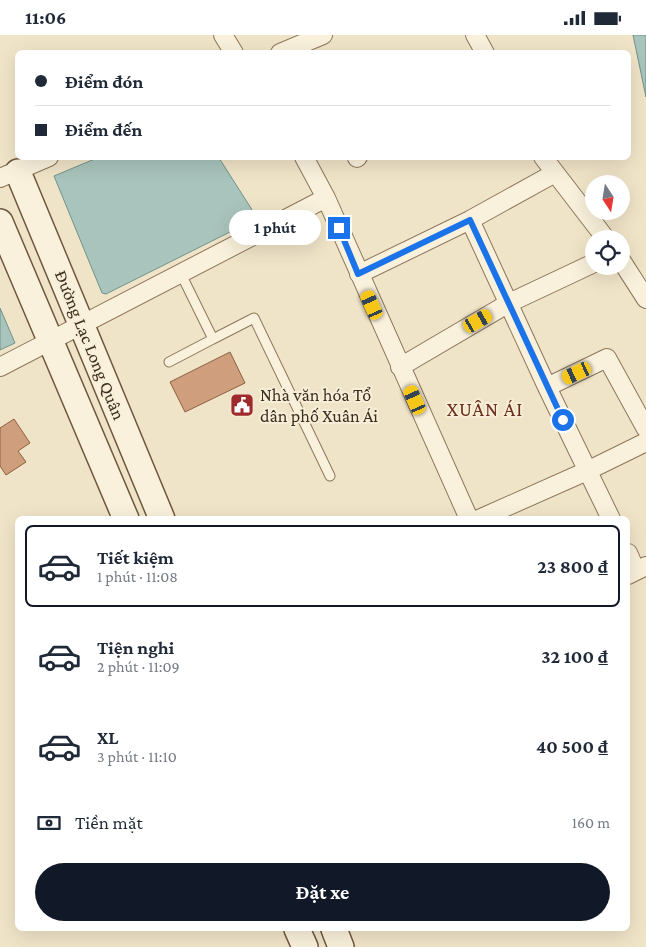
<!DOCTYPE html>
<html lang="vi">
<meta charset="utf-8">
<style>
:root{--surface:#fff;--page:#f2f2f3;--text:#1f2937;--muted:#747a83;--line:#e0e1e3;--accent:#111827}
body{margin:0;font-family:"Crimson Pro",serif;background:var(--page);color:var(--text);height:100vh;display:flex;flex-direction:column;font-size:19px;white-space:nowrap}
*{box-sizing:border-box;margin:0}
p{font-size:16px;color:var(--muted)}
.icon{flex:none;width:28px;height:28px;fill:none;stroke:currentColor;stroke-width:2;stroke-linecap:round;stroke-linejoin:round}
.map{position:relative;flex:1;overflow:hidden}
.details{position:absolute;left:15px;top:481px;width:615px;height:415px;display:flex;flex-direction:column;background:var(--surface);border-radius:8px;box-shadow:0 5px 20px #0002}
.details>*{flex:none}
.banner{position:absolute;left:15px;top:15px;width:616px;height:110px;border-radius:8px;box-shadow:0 5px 20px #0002;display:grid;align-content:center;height:110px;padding:0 20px;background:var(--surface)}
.needle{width:32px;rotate:168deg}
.tools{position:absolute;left:585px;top:140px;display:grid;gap:10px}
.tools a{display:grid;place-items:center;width:45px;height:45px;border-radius:50%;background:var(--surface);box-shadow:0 5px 20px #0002;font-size:25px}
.end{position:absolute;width:22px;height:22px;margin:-11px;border:6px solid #1a73e8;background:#fff;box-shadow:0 0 0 2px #fff}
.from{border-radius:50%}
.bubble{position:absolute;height:35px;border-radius:18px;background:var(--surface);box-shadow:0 5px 20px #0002;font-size:16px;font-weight:700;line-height:35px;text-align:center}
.car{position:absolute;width:15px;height:30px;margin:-15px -8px;border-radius:6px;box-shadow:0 0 4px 1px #0007;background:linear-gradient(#f5c518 24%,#345 0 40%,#f5c518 0 76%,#345 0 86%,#f5c518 0)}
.banner b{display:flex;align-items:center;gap:18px;height:48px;font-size:19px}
.banner b+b{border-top:1px solid var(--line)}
.banner i{width:12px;height:12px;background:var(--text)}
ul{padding:9px 0 0;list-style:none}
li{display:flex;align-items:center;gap:15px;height:82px;margin:0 10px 8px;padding:0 10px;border:2px solid transparent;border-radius:8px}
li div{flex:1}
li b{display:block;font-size:19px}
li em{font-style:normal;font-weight:700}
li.current{border-color:var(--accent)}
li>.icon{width:45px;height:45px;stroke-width:1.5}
.pay{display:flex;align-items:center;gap:12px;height:55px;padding:0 20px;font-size:19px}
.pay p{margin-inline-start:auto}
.cta{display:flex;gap:10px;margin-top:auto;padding:10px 20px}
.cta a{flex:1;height:58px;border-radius:30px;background:var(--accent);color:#fff;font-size:20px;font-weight:700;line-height:58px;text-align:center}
.status{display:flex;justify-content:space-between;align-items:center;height:35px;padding:0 25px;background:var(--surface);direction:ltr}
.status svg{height:14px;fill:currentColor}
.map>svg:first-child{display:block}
</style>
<div class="status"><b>11:06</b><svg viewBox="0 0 49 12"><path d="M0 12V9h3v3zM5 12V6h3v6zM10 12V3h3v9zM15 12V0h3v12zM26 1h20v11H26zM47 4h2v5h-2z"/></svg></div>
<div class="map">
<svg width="646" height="912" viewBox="0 0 646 912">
<rect width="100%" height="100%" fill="#f0e4c8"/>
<path fill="#a9c4bc" stroke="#6f938a" d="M633 0H646V62Z
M97 123H219L256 181 254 185 106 259 102 258 54 141Z
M0 273 15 308 0 315Z"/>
<path fill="#cf9f7d" stroke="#8d5f41" d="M230 317 245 348 185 377 170 347Z
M14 384 30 408 18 416 26 427 6 440 0 431V393Z"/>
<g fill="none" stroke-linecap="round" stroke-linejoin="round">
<g stroke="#8d765c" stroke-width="11">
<path id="service" d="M181 239 213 304 254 283 330 441
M169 327 213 304"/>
</g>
<g stroke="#8d765c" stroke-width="20">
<path id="minor" d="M223 0 234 18
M475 0 485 18
M280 18 323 0
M304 122 326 163 469 484
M543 122 606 204
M357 123 358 122
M0 143 49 122
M470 185 547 352 611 484
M621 225 646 264
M359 239 470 185 555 138
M0 332 326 163
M400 332 509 268 594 228
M547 352 607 323 646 394
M479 484 587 436 646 407
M628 518 636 536
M628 540 646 531"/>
</g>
<g stroke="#6f573f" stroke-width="28">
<path id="secondary" d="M18 137 162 484
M0 187 126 484
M297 894 305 912
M334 894 341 912"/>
</g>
<use href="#service" stroke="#faf1dc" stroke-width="9"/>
<use href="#minor" stroke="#faf1dc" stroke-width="18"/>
<use href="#secondary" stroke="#faf1dc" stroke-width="25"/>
</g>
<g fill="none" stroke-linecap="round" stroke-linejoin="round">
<path stroke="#1a73e8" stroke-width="6" d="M339 193 358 239 470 185 563 385"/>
</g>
<defs>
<g id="civic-square" transform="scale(1.25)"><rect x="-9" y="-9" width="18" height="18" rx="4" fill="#9e2a2b" stroke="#f7eed8"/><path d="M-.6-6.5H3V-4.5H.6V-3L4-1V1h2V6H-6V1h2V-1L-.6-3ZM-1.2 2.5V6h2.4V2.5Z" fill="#fff"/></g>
</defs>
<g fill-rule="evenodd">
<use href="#civic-square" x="242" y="370"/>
</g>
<g text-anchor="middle" stroke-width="4" stroke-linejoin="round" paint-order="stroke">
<g font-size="18" fill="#3d2e20" stroke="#f7eed8">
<text transform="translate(90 310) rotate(68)" y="6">Đường Lạc Long Quân</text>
</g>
<g font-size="18" fill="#3d2e20" stroke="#f7eed8" text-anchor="start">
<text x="260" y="366">Nhà văn hóa Tổ<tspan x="260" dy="21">dân phố Xuân Ái</tspan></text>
</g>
<g font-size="20" letter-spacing="1" fill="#6b2e1e" stroke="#f7eed8">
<text x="485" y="381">XUÂN ÁI</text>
</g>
</g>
</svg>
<div class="tools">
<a><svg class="needle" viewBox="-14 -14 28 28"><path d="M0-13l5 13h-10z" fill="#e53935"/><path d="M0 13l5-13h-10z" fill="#747a83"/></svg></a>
<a><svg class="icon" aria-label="locate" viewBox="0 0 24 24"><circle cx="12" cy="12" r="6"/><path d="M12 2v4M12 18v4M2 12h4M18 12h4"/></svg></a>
</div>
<i class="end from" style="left:563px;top:385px"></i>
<i class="end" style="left:339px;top:193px"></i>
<div class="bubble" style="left:229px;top:175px;width:92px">1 phút</div>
<i class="car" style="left:372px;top:270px;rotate:336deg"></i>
<i class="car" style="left:478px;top:286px;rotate:60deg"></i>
<i class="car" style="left:577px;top:338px;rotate:245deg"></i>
<i class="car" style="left:415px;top:365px;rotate:336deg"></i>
<div class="banner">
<b><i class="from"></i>Điểm đón</b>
<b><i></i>Điểm đến</b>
</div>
<section class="details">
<ul>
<li class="current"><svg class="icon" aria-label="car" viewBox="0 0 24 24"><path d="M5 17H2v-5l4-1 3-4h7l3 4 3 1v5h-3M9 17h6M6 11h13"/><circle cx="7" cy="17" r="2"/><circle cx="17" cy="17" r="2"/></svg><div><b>Tiết kiệm</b><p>1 phút · 11:08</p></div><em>23 800 ₫</em></li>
<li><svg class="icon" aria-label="car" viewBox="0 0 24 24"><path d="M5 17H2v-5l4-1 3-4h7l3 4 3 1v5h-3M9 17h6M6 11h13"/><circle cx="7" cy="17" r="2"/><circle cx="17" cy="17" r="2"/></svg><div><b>Tiện nghi</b><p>2 phút · 11:09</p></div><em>32 100 ₫</em></li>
<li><svg class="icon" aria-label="car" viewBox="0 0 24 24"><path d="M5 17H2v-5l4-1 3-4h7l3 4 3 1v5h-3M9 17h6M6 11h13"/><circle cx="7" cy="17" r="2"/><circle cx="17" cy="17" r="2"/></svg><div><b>XL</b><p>3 phút · 11:10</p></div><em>40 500 ₫</em></li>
</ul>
<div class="pay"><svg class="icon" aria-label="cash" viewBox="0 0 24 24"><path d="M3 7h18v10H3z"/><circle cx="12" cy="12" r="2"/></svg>Tiền mặt<p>160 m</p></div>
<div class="cta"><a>Đặt xe</a></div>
</section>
</div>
